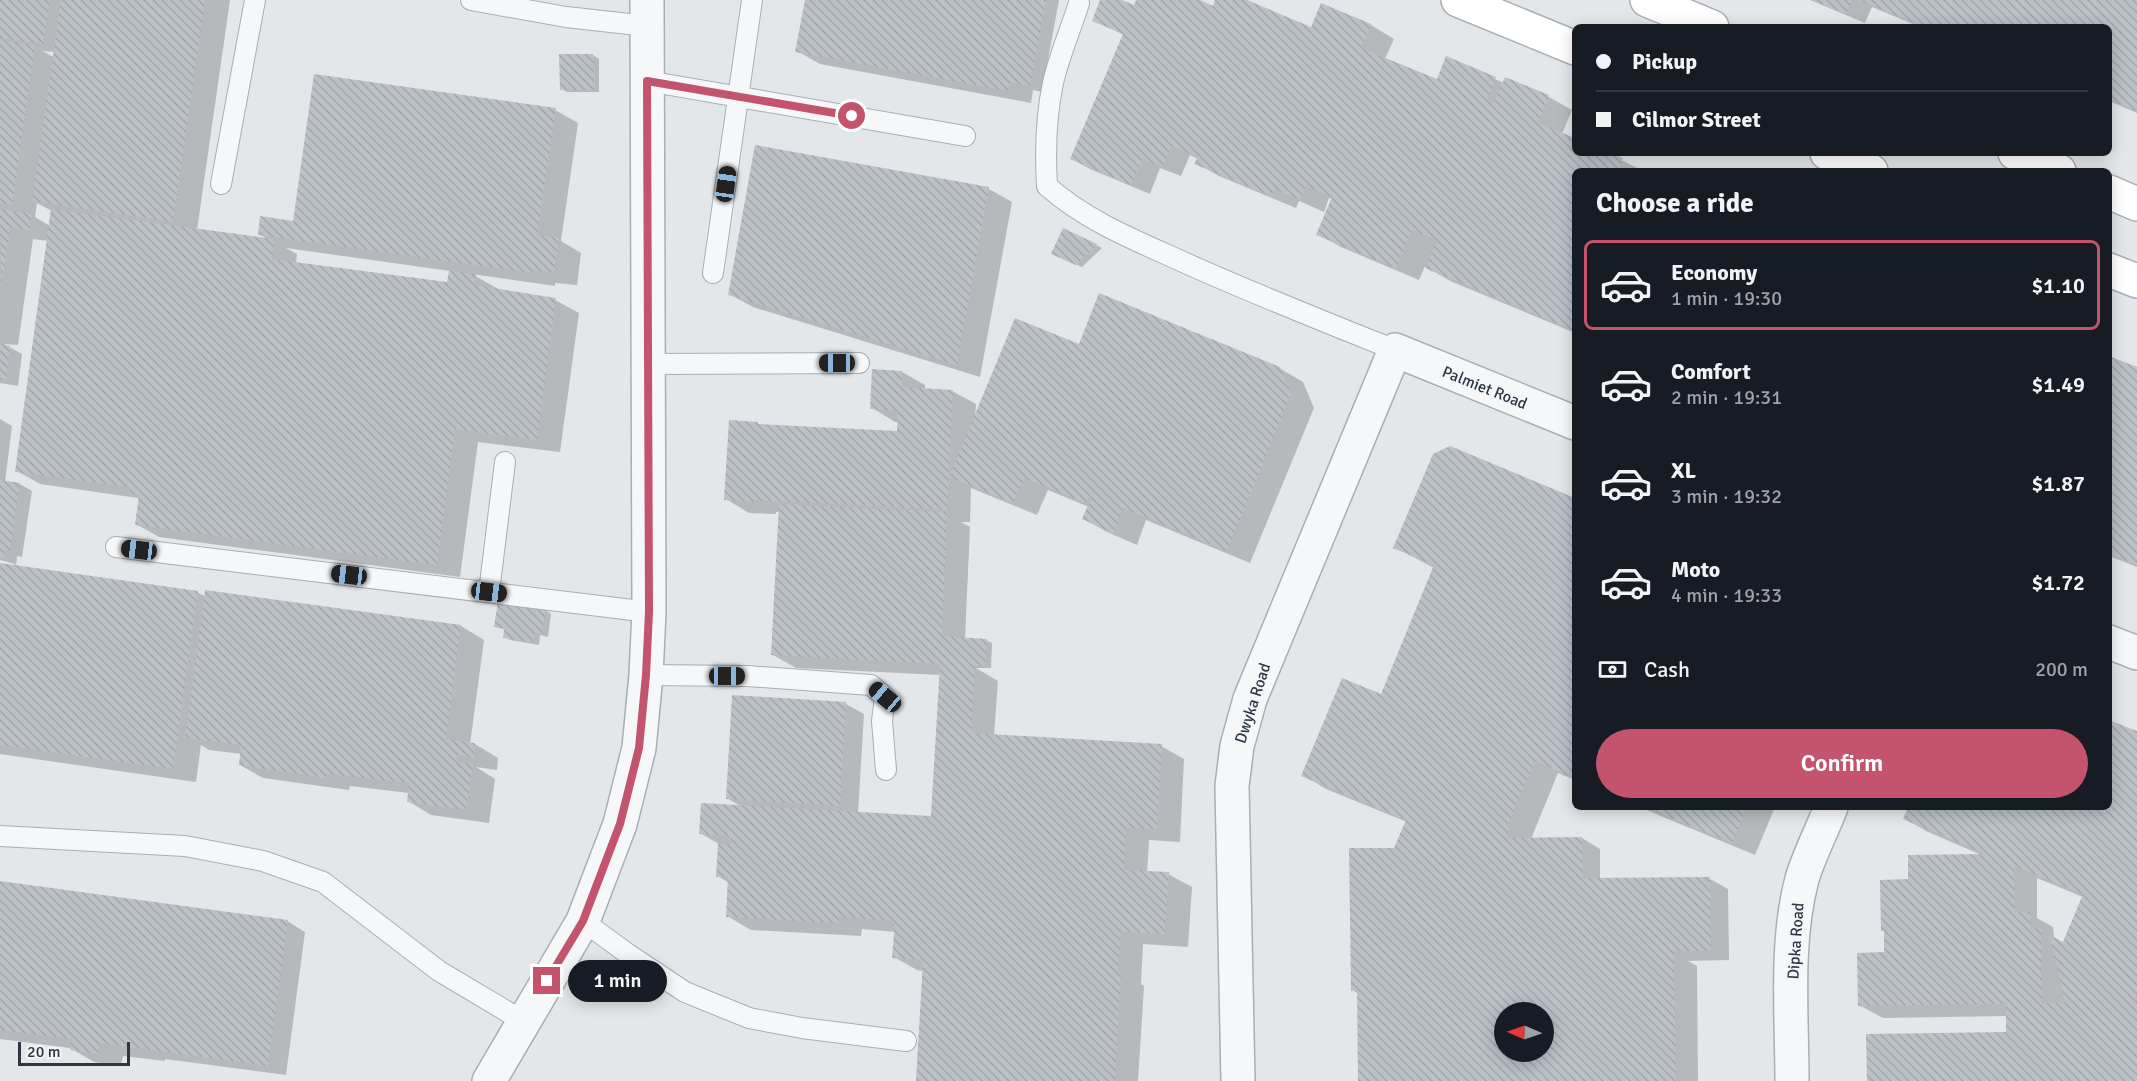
<!DOCTYPE html>
<meta charset="utf-8">
<style>
:root{--surface:#171b24;--page:#20242c;--text:#f1f3f6;--muted:#9ea1a6;--line:#363941;--accent:#c4546e}
body{margin:0;font-family:Signika,sans-serif;background:var(--page);color:var(--text);height:100vh;display:flex;flex-direction:column;font-size:22px;white-space:nowrap}
*{box-sizing:border-box;margin:0}
p{font-size:20px;color:var(--muted)}
.icon{flex:none;width:33px;height:33px;fill:none;stroke:currentColor;stroke-width:2;stroke-linecap:round;stroke-linejoin:round}
.map{position:relative;flex:1;overflow:hidden}
.drawer{position:absolute;left:1572px;top:168px;width:540px;height:642px;display:flex;flex-direction:column;background:var(--surface);border-radius:9px;box-shadow:0 3px 15px #0003}
.drawer>*{flex:none}
.banner{position:absolute;left:1572px;top:24px;width:540px;height:132px;border-radius:9px;box-shadow:0 3px 15px #0003;display:grid;align-content:center;height:132px;padding:0 24px;background:var(--surface)}
.needle{width:39px;rotate:272deg}
.fabs{position:absolute;left:1494px;top:1002px;display:grid;gap:12px}
.fabs a{display:grid;place-items:center;width:60px;height:60px;border-radius:50%;background:var(--surface);box-shadow:0 3px 15px #0003;font-size:30px}
.scale{position:absolute;left:18px;bottom:15px;width:112px;box-sizing:border-box;padding-left:6px;border:3px solid #2d3642;border-top:0;font-size:16px;line-height:21px;white-space:nowrap;color:#2d3642;-webkit-text-stroke:4px #f3f6f8;paint-order:stroke}
.end{position:absolute;width:27px;height:27px;margin:-14px;border:8px solid #c4546e;background:#fff;box-shadow:0 0 0 3px #fff}
.from{border-radius:50%}
.bubble{position:absolute;height:42px;border-radius:21px;background:var(--surface);box-shadow:0 3px 15px #0003;font-size:20px;font-weight:600;line-height:42px;text-align:center}
.car{position:absolute;width:18px;height:36px;margin:-18px -9px;border-radius:8px;box-shadow:0 0 4px 2px #0007;background:linear-gradient(#222 24%,#8ab4d8 0 40%,#222 0 76%,#8ab4d8 0 86%,#222 0)}
.banner b{display:flex;align-items:center;gap:21px;height:57px;font-size:22px}
.banner b+b{border-top:2px solid var(--line)}
.banner i{width:15px;height:15px;background:var(--text)}
ul{padding:0;list-style:none}
li{display:flex;align-items:center;gap:18px;height:90px;margin:0 12px 9px;padding:0 12px;border:3px solid transparent;border-radius:9px}
li div{flex:1}
li b{display:block;font-size:22px}
li em{font-style:normal;font-weight:600}
li.current{border-color:var(--accent)}
li>.icon{width:54px;height:54px;stroke-width:1.5}
h2{padding:0 24px;font-size:27px;line-height:72px}
.pay{display:flex;align-items:center;gap:15px;height:66px;padding:0 24px;font-size:22px}
.pay p{margin-inline-start:auto}
.button{display:flex;gap:12px;margin-top:auto;padding:12px 24px}
.button a{flex:1;height:69px;border-radius:36px;background:var(--accent);color:#fff;font-size:24px;font-weight:600;line-height:69px;text-align:center}
.map>svg:first-child{display:block}
</style>
<div class="map">
<svg width="2137" height="1081" viewBox="0 0 2137 1081">
<defs>
<pattern id="building-back-hatch" width="6" height="6" patternUnits="userSpaceOnUse" patternTransform="scale(1.5)"><rect width="6" height="6" fill="#bbc1c7"/><path d="M-1 5l2 2M0 0l6 6M5-1l2 2" fill="none" stroke="#a1a6ac"/></pattern>
</defs>
<rect width="100%" height="100%" fill="#e4e7ea"/>
<path fill="#0003" fill-rule="evenodd" d="M0 0H230L197 230 270 240 259 234 295 222 555 110 578 123 561 241 581 253 577 285 555 283V286L472 274 498 289 555 300 579 313 560 452 478 442 460 577 159 537 136 524 140 499 138 498 40 484 17 471 48 241 33 239 18 345 4 344 22 354 18 386 0 383ZM42 51 55 52 54 57ZM37 203 52 211 50 226 35 217ZM286 248 450 271 448 284 296 264 297 254Z
M807 0H1059L1042 92 1033 90 1031 103 820 64 797 51Z
M1102 0H1118L1135 7 1138 0H1196L1214 8 1217 0H1243L1312 29 1322 5 1371 25 1394 39 1385 59 1438 81 1447 58 1504 83 1506 79 1549 97 1572 110 1562 134 1575 139V153H1608L1643 171H1575V333L1450 281 1425 266 1419 280 1341 247 1318 234 1332 199 1329 198 1324 212 1299 201 1296 208 1219 176 1196 163 1198 159 1190 155 1181 176 1160 168 1150 194 1090 169 1072 159 1124 35 1094 20Z
M1810 0H2137V113L2109 101V27H1920L1872 7 1865 23Z
M593 55 599 59V92H567L562 89Z
M756 146 989 189 1012 202 980 377 753 307 729 294Z
M1064 230 1096 245 1102 248 1082 267 1059 257Z
M1080 346 1279 368 1303 382 1314 408 1250 563 1146 520 1137 545 1107 532 1084 519 1089 507 1048 490 1037 515 971 488 970 522H961L970 527 965 639 986 640 992 643 991 668H976L998 681 994 736 1161 746 1184 759 1180 842 1149 840 1147 873 1168 874 1192 887 1188 947 1143 944 1141 984 1144 986 1138 1081H918L924 971 917 970 894 957 896 932 862 929 861 936 751 930 727 916 729 883 718 876 719 844 700 833 742 807 727 798 734 697 846 704 864 714 858 813 933 818 941 675 796 668 773 655 780 512H776V514L749 513 726 499 757 423 761 426 898 433 899 422H895L872 408 902 372 925 385V389L952 391 976 404 975 417Z
M2109 358 2137 369V567L2109 556Z
M0 419 12 426 5 482 20 484 32 491 22 557 17 556 16 567 197 592 206 597 207 592 461 626 484 640 470 744H475L498 758 497 770 476 767 495 779 489 823 431 815 408 801 409 793 350 786 349 790 263 778 240 765 242 754 209 750 201 745 196 782 0 754V565L14 567 15 564 0 560Z
M1575 500V780L1558 773 1531 839 1582 838 1600 849V880L1710 879 1728 889 1729 960 1688 961 1697 966 1698 1081H1360L1359 994 1352 990 1395 849 1407 822 1326 789 1303 775 1381 696 1434 568 1395 547ZM1504 1012H1544V1052H1504Z
M545 610 551 614 548 637 540 635 539 645 510 640 504 637 506 630 496 626Z
M2109 721 2137 733V1081H1868L2008 1033V1016L1883 1018 1859 1005 1886 953 1910 881 1984 856 1928 832 1905 819 1910 807H2109ZM2037 878 2083 897 2064 943 2054 937 2053 927 2037 918Z
M1639 807H1775L1755 855Z
M0 882 287 921 305 932 286 1075 165 1059V1061L123 1056 121 1066 94 1062 70 1048 0 1039Z"/>
<path fill="url(#building-back-hatch)" fill-rule="evenodd" d="M0 0H50L43 44 0 38Z
M61 0H205L173 222 32 201Z
M805 0H1046L1030 86 1010 82 1008 91 795 52Z
M1100 0H1122L1134 5 1136 0H1200L1213 6 1215 0H1247L1311 27 1321 3 1371 24 1361 48 1437 79 1446 56 1496 77 1487 100 1494 103 1505 77 1549 95 1538 123 1575 138V153H1612L1623 158 1618 171H1575V331L1425 268 1437 240 1412 230 1396 268 1316 235 1332 197 1306 186 1300 200 1275 189 1272 196 1194 164 1198 157 1172 146 1163 167 1142 159 1131 185 1070 159 1123 34 1092 21Z
M1812 0H1852L1846 14Z
M1859 0H2137V111L2109 99V27H1924Z
M0 40 35 45 12 205 0 203Z
M559 54H593L594 90H560Z
M314 74 556 108 537 235 559 238 554 273 533 270 532 273 258 235 260 216 293 221Z
M755 145 989 187 957 365 728 295Z
M0 209 32 214 29 230 10 227 1 288Z
M51 209 274 239 272 259 447 282 449 271 476 274 474 285 556 298 537 440 455 429 437 565 135 525 139 495 129 494 130 487 15 472Z
M1063 228 1097 244 1076 265 1051 254Z
M1099 293 1280 367 1291 394 1227 551 1123 508 1113 533 1082 519 1092 496 1090 495 1086 503 1024 478 1013 503 949 477 1015 318 1079 344Z
M0 344 10 346 6 380 0 379Z
M2109 356 2137 367V565L2109 553Z
M872 369 902 371V387L953 390 947 510 754 500V502L724 500 729 420 758 422V424L897 431 898 411 870 409Z
M1450 446 1575 498V778L1535 761 1508 824V838L1582 837 1583 878 1710 877 1711 951H1674L1676 1081H1358L1357 991H1351L1349 848H1394L1406 820 1301 776 1342 678 1381 694 1434 565 1393 548 1433 454ZM1504 1012H1544V1052H1504Z
M0 480 20 483 10 551 5 550 4 558 0 557Z
M779 504 947 512 942 636 987 639 985 666H975L971 733 1162 744 1157 829 1126 828 1124 870 1169 872 1165 934 1121 932 1118 971H1121L1115 1081H916L923 960 892 958 895 921 839 917 838 923 726 917 728 877H716L718 844 730 845 731 836 699 834 701 803 931 816 940 664 771 655Z
M0 563 198 591 173 769 0 745Z
M205 590 461 625 446 739 475 743 474 758 458 755 457 762 473 764 466 810 407 802 409 783 327 774 326 778 239 765 241 745 185 738Z
M498 602 546 609 542 634 535 633 533 642 503 638 504 629 494 627Z
M732 695 846 702 840 806 726 799Z
M2109 720 2137 731V994L2134 1001H2137V1081H1867L1866 1034 2006 1032V1004L1858 1006 1857 953 1884 952V931H1881L1880 880 1908 879V855L1986 854 1903 819 1908 807H2109ZM2014 866 2083 894 2063 942 2050 936 2065 1003H2042L2041 928 2031 929 2030 912H2015Z
M1645 807H1747L1732 843Z
M0 881 288 920 268 1066 100 1043 98 1054 70 1050 71 1039 0 1030Z"/>
<g fill="none" stroke-linecap="round" stroke-linejoin="round">
<g stroke="#a9aeb4" stroke-width="22">
<path id="lane" d="M471 0 566 17 647 26
M1079 3C1071 29 1059 56 1053 83 1046 116 1045 152 1047 186 1083 218 1127 237 1170 256 1244 290 1320 320 1395 350
M647 81 965 136
M221 184 255 0
M713 273 752 0
M648 364 859 363
M116 547 649 612
M489 592 505 462
M646 675 747 676 871 685 885 697 882 721 886 770
M0 836 185 846 263 861 323 882 439 971 523 1021
M583 921 628 954 685 992 749 1018 802 1028 906 1041"/>
</g>
<g stroke="#a9aeb4" stroke-width="36">
<path id="street" d="M2109 642 2137 653
M489 1081 583 921 620 824 639 748 646 675 649 612 647 0
M1238 1081 1232 786 1237 746 1250 699 1395 350 1575 423
M1792 1081C1792 1016 1785 943 1802 879 1809 855 1822 831 1831 807"/>
</g>
<g stroke="#a9aeb4" stroke-width="36">
<path id="secondary" d="M1458 0 1575 48
M1647 0 1712 27
M1827 153 1871 171
M2015 153 2059 171
M2109 192 2137 204
M2109 270 2137 281"/>
</g>
<use href="#lane" stroke="#f6f7f9" stroke-width="20"/>
<use href="#street" stroke="#f6f7f9" stroke-width="33"/>
<use href="#secondary" stroke="#fff" stroke-width="33"/>
</g>
<g fill="none" stroke-linecap="round" stroke-linejoin="round">
<path stroke="#c4546e" stroke-width="8" d="M547 981 583 921 620 824 639 748 646 675 649 612 647 81 852 116"/>
</g>
<g text-anchor="middle" stroke-width="4.5" stroke-linejoin="round" paint-order="stroke">
<g font-size="16" fill="#2d3642" stroke="#f3f6f8">
<text transform="translate(1485 387) rotate(22)" y="6">Palmiet Road</text>
<text transform="translate(1252 703) rotate(-72)" y="6">Dwyka Road</text>
<text transform="translate(1795 941) rotate(-86)" y="6">Dipka Road</text>
</g>
</g>
</svg>
<div class="fabs">
<a><svg class="needle" viewBox="-14 -14 28 28"><path d="M0-13l5 13h-10z" fill="#e53935"/><path d="M0 13l5-13h-10z" fill="#9ea1a6"/></svg></a>
</div>
<div class="scale">20 m</div>
<i class="end from" style="left:852px;top:116px"></i>
<i class="end" style="left:547px;top:981px"></i>
<div class="bubble" style="left:568px;top:960px;width:99px">1 min</div>
<i class="car" style="left:726px;top:184px;rotate:8deg"></i>
<i class="car" style="left:837px;top:363px;rotate:270deg"></i>
<i class="car" style="left:139px;top:550px;rotate:277deg"></i>
<i class="car" style="left:349px;top:575px;rotate:277deg"></i>
<i class="car" style="left:489px;top:592px;rotate:97deg"></i>
<i class="car" style="left:727px;top:676px;rotate:90deg"></i>
<i class="car" style="left:885px;top:697px;rotate:310deg"></i>
<div class="banner">
<b><i class="from"></i>Pickup</b>
<b><i></i>Cilmor Street</b>
</div>
<section class="drawer">
<h2>Choose a ride</h2>
<ul>
<li class="current"><svg class="icon" aria-label="car" viewBox="0 0 24 24"><path d="M5 17H2v-5l4-1 3-4h7l3 4 3 1v5h-3M9 17h6M6 11h13"/><circle cx="7" cy="17" r="2"/><circle cx="17" cy="17" r="2"/></svg><div><b>Economy</b><p>1 min · 19:30</p></div><em>$1.10</em></li>
<li><svg class="icon" aria-label="car" viewBox="0 0 24 24"><path d="M5 17H2v-5l4-1 3-4h7l3 4 3 1v5h-3M9 17h6M6 11h13"/><circle cx="7" cy="17" r="2"/><circle cx="17" cy="17" r="2"/></svg><div><b>Comfort</b><p>2 min · 19:31</p></div><em>$1.49</em></li>
<li><svg class="icon" aria-label="car" viewBox="0 0 24 24"><path d="M5 17H2v-5l4-1 3-4h7l3 4 3 1v5h-3M9 17h6M6 11h13"/><circle cx="7" cy="17" r="2"/><circle cx="17" cy="17" r="2"/></svg><div><b>XL</b><p>3 min · 19:32</p></div><em>$1.87</em></li>
<li><svg class="icon" aria-label="car" viewBox="0 0 24 24"><path d="M5 17H2v-5l4-1 3-4h7l3 4 3 1v5h-3M9 17h6M6 11h13"/><circle cx="7" cy="17" r="2"/><circle cx="17" cy="17" r="2"/></svg><div><b>Moto</b><p>4 min · 19:33</p></div><em>$1.72</em></li>
</ul>
<div class="pay"><svg class="icon" aria-label="cash" viewBox="0 0 24 24"><path d="M3 7h18v10H3z"/><circle cx="12" cy="12" r="2"/></svg>Cash<p>200 m</p></div>
<div class="button"><a>Confirm</a></div>
</section>
</div>
